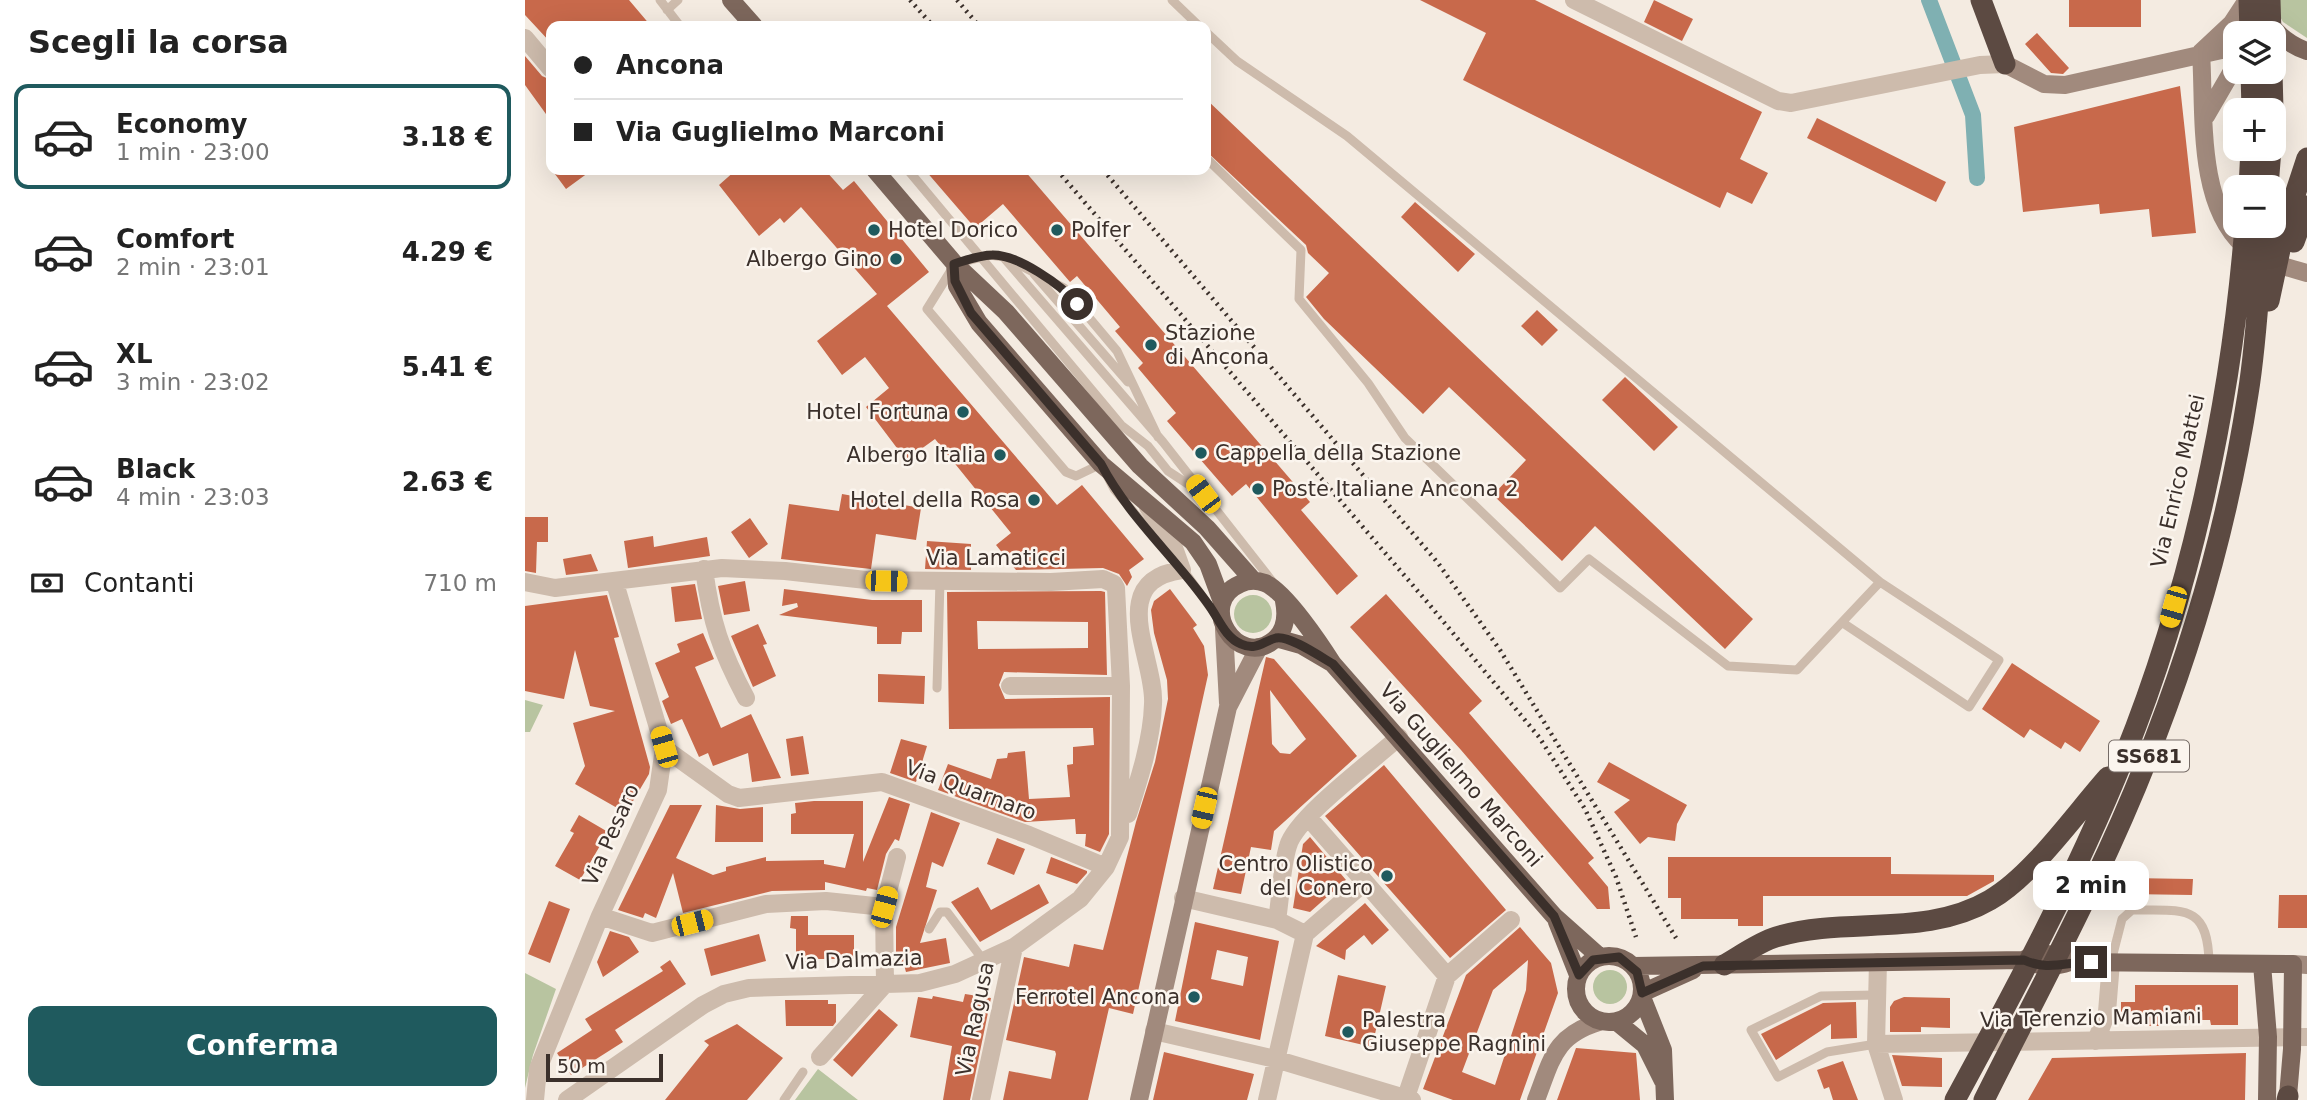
<!DOCTYPE html>
<html lang="it">
<meta charset="utf-8">
<style>
:root{--surface:#fff;--page:#f6f6f6;--text:#222;--muted:#767676;--line:#e0e0e0;--accent:#1f5a5e}
body{margin:0;font-family:"DejaVu Sans",sans-serif;background:var(--page);color:var(--text);height:100vh;display:flex;flex-direction:column;font-size:26px;white-space:nowrap}
*{box-sizing:border-box;margin:0}
p{font-size:23px;color:var(--muted)}
.icon{flex:none;width:38px;height:38px;fill:none;stroke:currentColor;stroke-width:2;stroke-linecap:round;stroke-linejoin:round}
.map{position:relative;flex:1;overflow:hidden}
.drawer{display:flex;flex-direction:column;background:var(--surface);width:525px}
.drawer>*{flex:none}
.guide{position:absolute;left:21px;top:21px;width:665px;height:154px;border-radius:14px;box-shadow:0 7px 28px #0002;display:grid;align-content:center;height:154px;padding:0 28px;background:var(--surface)}
.tools{position:absolute;left:1698px;top:21px;display:grid;gap:14px}
.tools a{display:grid;place-items:center;width:63px;height:63px;border-radius:14px;background:var(--surface);box-shadow:0 7px 28px #0002;font-size:35px}
.scale{position:absolute;left:21px;bottom:18px;width:117px;box-sizing:border-box;padding-left:7px;border:4px solid #3b302b;border-top:0;font-size:19px;line-height:24px;white-space:nowrap;color:#3b302b;-webkit-text-stroke:5px #fbf5ee;paint-order:stroke}
.end{position:absolute;width:32px;height:32px;margin:-16px;border:9px solid #3b302b;background:#fff;box-shadow:0 0 0 4px #fff}
.from{border-radius:50%}
.bubble{position:absolute;height:49px;border-radius:14px;background:var(--surface);box-shadow:0 7px 28px #0002;font-size:23px;font-weight:800;line-height:49px;text-align:center}
.car{position:absolute;width:21px;height:42px;margin:-21px -10px;border-radius:9px;box-shadow:0 0 5px 2px #0007;background:linear-gradient(#f5c518 24%,#345 0 40%,#f5c518 0 76%,#345 0 86%,#f5c518 0)}
.guide b{display:flex;align-items:center;gap:24px;height:66px;font-size:26px}
.guide b+b{border-top:2px solid var(--line)}
.guide i{width:18px;height:18px;background:var(--text)}
ul{padding:0;list-style:none}
li{display:flex;align-items:center;gap:21px;height:105px;margin:0 14px 10px;padding:0 14px;border:4px solid transparent;border-radius:14px}
li div{flex:1}
li b{display:block;font-size:26px}
li em{font-style:normal;font-weight:800}
li.selected{border-color:var(--accent)}
li>.icon{width:63px;height:63px;stroke-width:1.5}
h2{padding:0 28px;font-size:32px;line-height:84px}
.pay{display:flex;align-items:center;gap:18px;height:77px;padding:0 28px;font-size:26px}
.pay p{margin-inline-start:auto}
.primary-button{display:flex;gap:14px;margin-top:auto;padding:14px 28px}
.primary-button a{flex:1;height:80px;border-radius:14px;background:var(--accent);color:#fff;font-size:28px;font-weight:800;line-height:80px;text-align:center}
main{display:flex;flex:1;min-height:0}
.map>svg:first-child{display:block}
</style>
<main>
<section class="drawer">
<h2>Scegli la corsa</h2>
<ul>
<li class="selected"><svg class="icon" aria-label="car" viewBox="0 0 24 24"><path d="M5 17H2v-5l4-1 3-4h7l3 4 3 1v5h-3M9 17h6M6 11h13"/><circle cx="7" cy="17" r="2"/><circle cx="17" cy="17" r="2"/></svg><div><b>Economy</b><p>1 min · 23:00</p></div><em>3.18 €</em></li>
<li><svg class="icon" aria-label="car" viewBox="0 0 24 24"><path d="M5 17H2v-5l4-1 3-4h7l3 4 3 1v5h-3M9 17h6M6 11h13"/><circle cx="7" cy="17" r="2"/><circle cx="17" cy="17" r="2"/></svg><div><b>Comfort</b><p>2 min · 23:01</p></div><em>4.29 €</em></li>
<li><svg class="icon" aria-label="car" viewBox="0 0 24 24"><path d="M5 17H2v-5l4-1 3-4h7l3 4 3 1v5h-3M9 17h6M6 11h13"/><circle cx="7" cy="17" r="2"/><circle cx="17" cy="17" r="2"/></svg><div><b>XL</b><p>3 min · 23:02</p></div><em>5.41 €</em></li>
<li><svg class="icon" aria-label="car" viewBox="0 0 24 24"><path d="M5 17H2v-5l4-1 3-4h7l3 4 3 1v5h-3M9 17h6M6 11h13"/><circle cx="7" cy="17" r="2"/><circle cx="17" cy="17" r="2"/></svg><div><b>Black</b><p>4 min · 23:03</p></div><em>2.63 €</em></li>
</ul>
<div class="pay"><svg class="icon" aria-label="cash" viewBox="0 0 24 24"><path d="M3 7h18v10H3z"/><circle cx="12" cy="12" r="2"/></svg>Contanti<p>710 m</p></div>
<div class="primary-button"><a>Conferma</a></div>
</section>
<div class="map">
<svg width="1782" height="1100" viewBox="0 0 1782 1100">
<rect width="100%" height="100%" fill="#f4ebe1"/>
<path fill="#b8c4a0" d="M1746 0H1782V38L1758 22Z
M709 614a19 19 0 1 1 38 0a19 19 0 1 1-38 0Z
M0 700 18 705 5 732H0Z
M1068 987a17 17 0 1 1 34 0a17 17 0 1 1-34 0Z
M0 973 31 989 8 1055 0 1088Z
M293 1069 333 1100H270Z"/>
<g fill="none" stroke-linecap="round" stroke-linejoin="round">
<path stroke="#7fb0b2" stroke-width="16" d="M1404 0 1448 115 1452 178"/>
</g>
<path fill="#c8694b" fill-rule="evenodd" d="M0 0H104L126 26H26V43L0 15Z
M895 0H1010L1237 112 1215 159 1243 173 1227 204 1202 192 1195 208 938 80 961 33Z
M1129 0 1168 19 1157 41 1119 22Z
M1544 0H1616V27H1544Z
M1512 33 1544 68 1538 74 1526 73 1500 44Z
M0 56 17 76 26 80V121L0 85Z
M1655 86 1671 233 1627 237 1624 209 1575 214 1574 204 1498 212 1489 127Z
M681 99 1228 619 1200 649 1070 526 1037 561 968 495 1001 460 924 387 898 414 799 319 781 297 804 273 783 253 781 245 681 151Z
M1292 118 1421 182 1411 202 1282 138Z
M27 170H67L41 189Z
M211 170H300L318 190 329 181 404 272 362 306 532 505 557 485 619 559 604 570 607 577 602 586 594 574 578 568 491 570 471 545 486 533 410 439 381 460 341 407 364 388 340 357 317 375 292 341 352 294 276 207 259 223 255 218 234 236 194 185Z
M400 170H499L785 502 776 510 833 576 812 595 721 484 707 496 642 421 651 413 613 368 618 363 590 331 595 327 552 276 545 282 478 204 450 228Z
M890 202 950 254 933 272 876 217Z
M1012 310 1033 330 1017 346 996 326Z
M1100 377 1153 427 1129 451 1077 400Z
M317 494 396 508 391 540 351 534 346 569 256 559 264 504 314 511Z
M0 517H23V542H12L11 573 0 571Z
M225 518 243 544 224 558 206 532Z
M128 536 129 547 182 537 185 556 103 568 99 541Z
M402 541 446 544V570L400 569Z
M66 554 73 571 41 575 38 559Z
M220 581 225 611 199 615 193 586Z
M170 584 177 619 150 622 146 587Z
M259 589 347 600H397V632H377L376 644H352V627L254 615 273 607 272 603 257 606Z
M645 589 672 625 668 628 679 646 683 675 608 1014 584 1008 563 1100H478L484 1071 526 1079 531 1054 530 1051 481 1040 499 957 544 967 549 944 578 950 611 822 630 762 643 699 642 680 629 633 626 610 629 601Z
M576 591 580 592 582 675 479 672 474 685 480 699 585 697 584 834 575 852 560 846 561 834H551L550 819 500 822 413 790 423 764 466 779 472 759 482 758 483 753 500 751 504 799 545 797 542 765 548 764V747L569 745 568 728 424 729 422 592ZM452 621 563 622V648L453 649Z
M861 594 957 701 944 713 1069 858 1063 863 1083 887 1085 909H1072L936 750 825 627Z
M82 595 94 637 89 638 125 767 124 774 101 813 50 784 60 766 48 723 90 711 65 706 50 650 39 699 0 691V606Z
M233 624 242 644 238 645 251 676 228 687 206 636Z
M178 633 189 659 170 667 196 728 226 714 256 778 227 782 223 753 188 766 183 753 174 757 157 719 146 724 137 701 144 697 130 663 155 652 152 644Z
M741 657 749 659 832 756 749 831 746 850 726 847 716 894 688 889ZM745 690 781 739 765 754 755 753 747 744Z
M1487 663 1575 721 1555 752 1540 742 1536 749 1505 729 1499 738 1457 709Z
M353 674 400 676 399 704 353 702Z
M278 736 284 774 266 776 261 739Z
M376 739 402 746 391 782 365 773Z
M1084 762 1162 805 1152 824 1150 841 1123 837 1115 844 1089 812 1105 800 1072 782Z
M859 765 981 910 925 958 800 816Z
M364 797 385 804 374 841 370 839 361 854 352 890 342 888 341 891 300 882V890L247 891 158 913 148 873 131 918 120 913 118 918 93 910 145 805H177L151 858 188 875 201 871V867L241 857V861L299 860V864L320 868 329 834H266V814L271 813 270 803 289 801H338V862Z
M191 805 215 809 238 807V842H190Z
M406 812 435 823 418 867 407 862 401 887 412 890 395 943 421 938 425 963 381 972 379 965 371 966V927Z
M54 815 83 832 55 880 30 866 49 833 45 831Z
M785 837 821 880 785 912 768 908 778 844Z
M472 838 500 849 489 875 462 864Z
M526 857 562 871V873L552 884 521 873Z
M1143 857H1366V874L1469 875V881L1442 896H1238V926H1213V919H1156V898H1143Z
M1603 878 1668 879 1667 895 1603 894Z
M514 884 524 903 455 942 426 902 453 887 466 910Z
M1754 895H1782V928H1753Z
M24 901 45 909 25 963 3 954Z
M840 903 864 930 847 945 839 935 821 950 820 960 791 946Z
M266 916H283V935H329V959H282V964L271 963V929L265 928Z
M670 922 754 941 735 1040 650 1021ZM692 950 723 957 718 986 686 979Z
M995 927 1026 963 1033 993 995 1100H928L898 1089 941 975ZM1003 960 1001 990 970 1085 937 1072 968 990Z
M85 931 104 937 114 952 78 977 72 962Z
M234 934 241 961 186 976 179 949Z
M145 960 161 984 90 1030 98 1042 46 1075 32 1053 67 1030 60 1019 138 971 135 967Z
M813 975 861 986 847 1047 800 1036Z
M1610 985H1713V1025H1686L1685 1020H1634V1026H1610V1017H1596V1002H1610Z
M440 994 466 998 445 1100H418L427 1046 385 1037 393 997 407 999 408 996 438 1002Z
M1379 997 1425 998V1028L1396 1027V1032H1365V1007L1369 1001Z
M260 1000H303V1004H311V1022L308 1026H261Z
M1331 1002 1332 1038 1306 1039V1024L1251 1060 1236 1034 1298 1003Z
M354 1009 373 1025 327 1077 308 1060Z
M212 1024 258 1058 222 1100H140L184 1045 179 1041Z
M1051 1048 1111 1053 1115 1100H1032Z
M639 1052 729 1074 722 1100H628Z
M1721 1053 1720 1100H1503L1527 1058Z
M1367 1055 1417 1058V1087L1377 1086Z
M1318 1061 1333 1100H1308L1304 1087 1299 1089 1292 1070Z"/>
<g fill="none" stroke-linecap="round" stroke-linejoin="round">
<path stroke="#cdbbac" stroke-width="9" d="M135 0 155 26
M647 0 674 26
M142 10 153 0
M681 32 712 61 822 136 1355 582 1272 670 1203 666 1064 559 1035 588 880 438 843 383 774 299 776 250 681 158
M383 170 596 425 623 446 643 471 678 494
M480 259 638 442 750 585
M509 274 603 382
M633 437 592 351 539 288 479 257 465 255 430 264 402 309 541 472 551 476 576 464 589 489 647 557
M656 567 693 618
M1318 623 1444 707 1474 660 1355 582
M412 688 415 581
M404 929 415 912H422L459 961
M1586 962 1597 919 1607 910C1657 911 1683 902 1684 963
M1351 1044 1302 1052 1253 1077 1226 1030 1296 996 1351 995
M259 1100 278 1072"/>
<path stroke="#cdbbac" stroke-width="18" d="M1049 0 1253 101 1266 103 1455 65 1480 64
M0 38 26 69
M179 569C186 622 196 651 221 698
M0 582 30 588 197 568 260 571 341 580 526 582 578 579 589 584 591 588 596 686 595 837 581 867 555 899 489 947 430 974 395 983 224 988 199 994 178 1005 42 1100
M485 686H596
M139 748 203 794 214 798 357 782 504 835 581 867
M603 814C614 780 627 740 628 704 631 659 579 581 657 570L648 545 623 507
M783 817 922 976 880 1100
M658 898 752 920
M75 916 127 933 241 904 301 901 359 907
M780 934 840 882
M1353 962 1351 1044 1369 1100
M922 976 986 920
M629 1031 750 1059 887 1100
M1571 1041 1582 1012 1586 962
M1351 1044 1782 1037
M295 1057 360 984 359 907 372 857
M10 1100 13 1069 75 916 133 790 139 748 90 583
M456 1100 489 947
M742 1100 780 934 752 920C756 896 756 869 763 846 771 817 849 760 874 737"/>
<path stroke="#a18a7d" stroke-width="18" d="M1676 52C1680 110 1671 202 1718 245 1735 260 1760 267 1782 273
M1676 52 1707 23 1722 0
M1480 64 1519 84 1540 85 1710 47
M1681 116 1710 66
M699 629 703 703
M1768 964 1782 965
M614 1100 703 707 734 647
M1011 1100C1027 1059 1029 1036 1074 1022"/>
<path stroke="#7d675c" stroke-width="18" d="M206 0 229 26
M1742 20C1752 35 1765 45 1782 51
M350 170 430 264 481 312 615 466 682 528 728 580
M430 264 432 286 454 323 576 464 668 542 683 564 697 602
M759 601C762 616 761 630 749 640 712 670 671 603 715 584 723 580 732 580 740 583 760 591 796 645 808 664L1029 916 1075 957
M751 638 776 645 805 662
M1032 922 1053 975
M1051 989a33 33 0 1 1 66 0a33 33 0 1 1-66 0Z
M1498 960C1515 967 1528 968 1545 962L1768 964 1767 1049 1763 1096
M1737 964 1743 1037 1742 1100
M1108 966 1498 960C1516 952 1529 951 1545 962
M1117 993 1168 970
M1117 997 1138 1050 1140 1100
M1092 1022 1120 1045 1138 1081"/>
<path stroke="#5c4a42" stroke-width="21" d="M1456 0 1480 64
M1724 0 1725 33
M1745 0 1746 33
M1726 72 1727 110
M1747 72 1748 110
M1724 187 1726 149
M1743 187 1746 149
M1769 242 1782 206
M1744 301 1761 222 1782 158
M1199 965C1215 956 1234 942 1251 937 1322 916 1400 938 1465 900 1507 876 1550 814 1583 777
M1430 1100C1491 988 1551 876 1599 757 1666 591 1706 404 1720 226
M1459 1100C1519 980 1584 862 1631 736 1673 627 1705 510 1723 394 1732 339 1734 282 1739 226
M1762 1100 1763 1096"/>
<path stroke="#3b302b" stroke-width="4.5" stroke-dasharray="2 5" stroke-linecap="butt" d="M385 0 408 26
M432 0 454 26
M532 170 903 603 1014 737 1060 809 1091 877 1111 937
M578 170 913 563 975 650 1151 938"/>
</g>
<g fill="none" stroke-linecap="round" stroke-linejoin="round">
<path stroke="#3b302b" stroke-width="9" d="M552 304C537 285 492 254 467 255 455 255 442 260 429 264L430 281 446 313 576 464C603 516 649 556 683 604 693 617 700 638 716 644 731 651 737 642 751 638 764 635 796 657 808 664L1029 916 1054 975 1068 960 1094 957 1112 972 1117 993 1178 966 1499 960C1522 971 1541 962 1566 962"/>
</g>
<g fill="#1f5a5e" stroke="#fbf5ee" stroke-width="2.5">
<circle cx="349" cy="230" r="7"/>
<circle cx="532" cy="230" r="7"/>
<circle cx="371" cy="259" r="7"/>
<circle cx="626" cy="345" r="7"/>
<circle cx="438" cy="412" r="7"/>
<circle cx="676" cy="453" r="7"/>
<circle cx="475" cy="455" r="7"/>
<circle cx="733" cy="489" r="7"/>
<circle cx="509" cy="500" r="7"/>
<circle cx="862" cy="876" r="7"/>
<circle cx="669" cy="997" r="7"/>
<circle cx="823" cy="1032" r="7"/>
</g>
<g text-anchor="middle" stroke-width="5" stroke-linejoin="round" paint-order="stroke">
<rect fill="#fbf5ee" stroke="#756b66" stroke-width="2" x="1584" y="740.5" width="80" height="31" rx="5"/>
<g font-size="19" font-weight="bold" fill="#3b302b">
<text x="1624" y="763">SS681</text>
</g>
<g font-size="21" fill="#3b302b" stroke="#fbf5ee" text-anchor="start">
<text x="363" y="237">Hotel Dorico</text>
<text x="546" y="237">Polfer</text>
<text x="357" y="266" text-anchor="end">Albergo Gino</text>
<text x="640" y="340">Stazione<tspan x="640" dy="24">di Ancona</tspan></text>
<text x="424" y="419" text-anchor="end">Hotel Fortuna</text>
<text x="690" y="460">Cappella della Stazione</text>
<text x="461" y="462" text-anchor="end">Albergo Italia</text>
<text x="747" y="496">Poste Italiane Ancona 2</text>
<text x="495" y="507" text-anchor="end">Hotel della Rosa</text>
<text x="848" y="871" text-anchor="end">Centro Olistico<tspan x="848" dy="24">del Conero</tspan></text>
<text x="655" y="1004" text-anchor="end">Ferrotel Ancona</text>
<text x="837" y="1027">Palestra<tspan x="837" dy="24">Giuseppe Ragnini</tspan></text>
</g>
<g font-size="21" fill="#3b302b" stroke="#fbf5ee">
<text transform="translate(1653 481) rotate(-77)" y="7">Via Enrico Mattei</text>
<text x="471" y="565">Via Lamaticci</text>
<text transform="translate(936 775) rotate(49)" y="7">Via Guglielmo Marconi</text>
<text transform="translate(446 790) rotate(20)" y="7">Via Quarnaro</text>
<text transform="translate(86 835) rotate(-66)" y="7">Via Pesaro</text>
<text transform="translate(329 960) rotate(-2)" y="7">Via Dalmazia</text>
<text transform="translate(1566 1018) rotate(-1)" y="7">Via Terenzio Mamiani</text>
<text transform="translate(450 1019) rotate(-78)" y="7">Via Ragusa</text>
</g>
</g>
</svg>
<div class="tools">
<a><svg class="icon" aria-label="layers" viewBox="0 0 24 24"><path d="M12 4l9 5-9 5-9-5zM3 14l9 5 9-5"/></svg></a>
<a>+</a>
<a>−</a>
</div>
<div class="scale">50 m</div>
<i class="end from" style="left:552px;top:304px"></i>
<i class="end" style="left:1566px;top:962px"></i>
<div class="bubble" style="left:1508px;top:861px;width:116px">2 min</div>
<i class="car" style="left:678px;top:494px;rotate:323deg"></i>
<i class="car" style="left:361px;top:581px;rotate:91deg"></i>
<i class="car" style="left:1648px;top:607px;rotate:196deg"></i>
<i class="car" style="left:139px;top:747px;rotate:344deg"></i>
<i class="car" style="left:679px;top:808px;rotate:193deg"></i>
<i class="car" style="left:359px;top:907px;rotate:15deg"></i>
<i class="car" style="left:167px;top:923px;rotate:76deg"></i>
<div class="guide">
<b><i class="from"></i>Ancona</b>
<b><i></i>Via Guglielmo Marconi</b>
</div>
</div>
</main>
